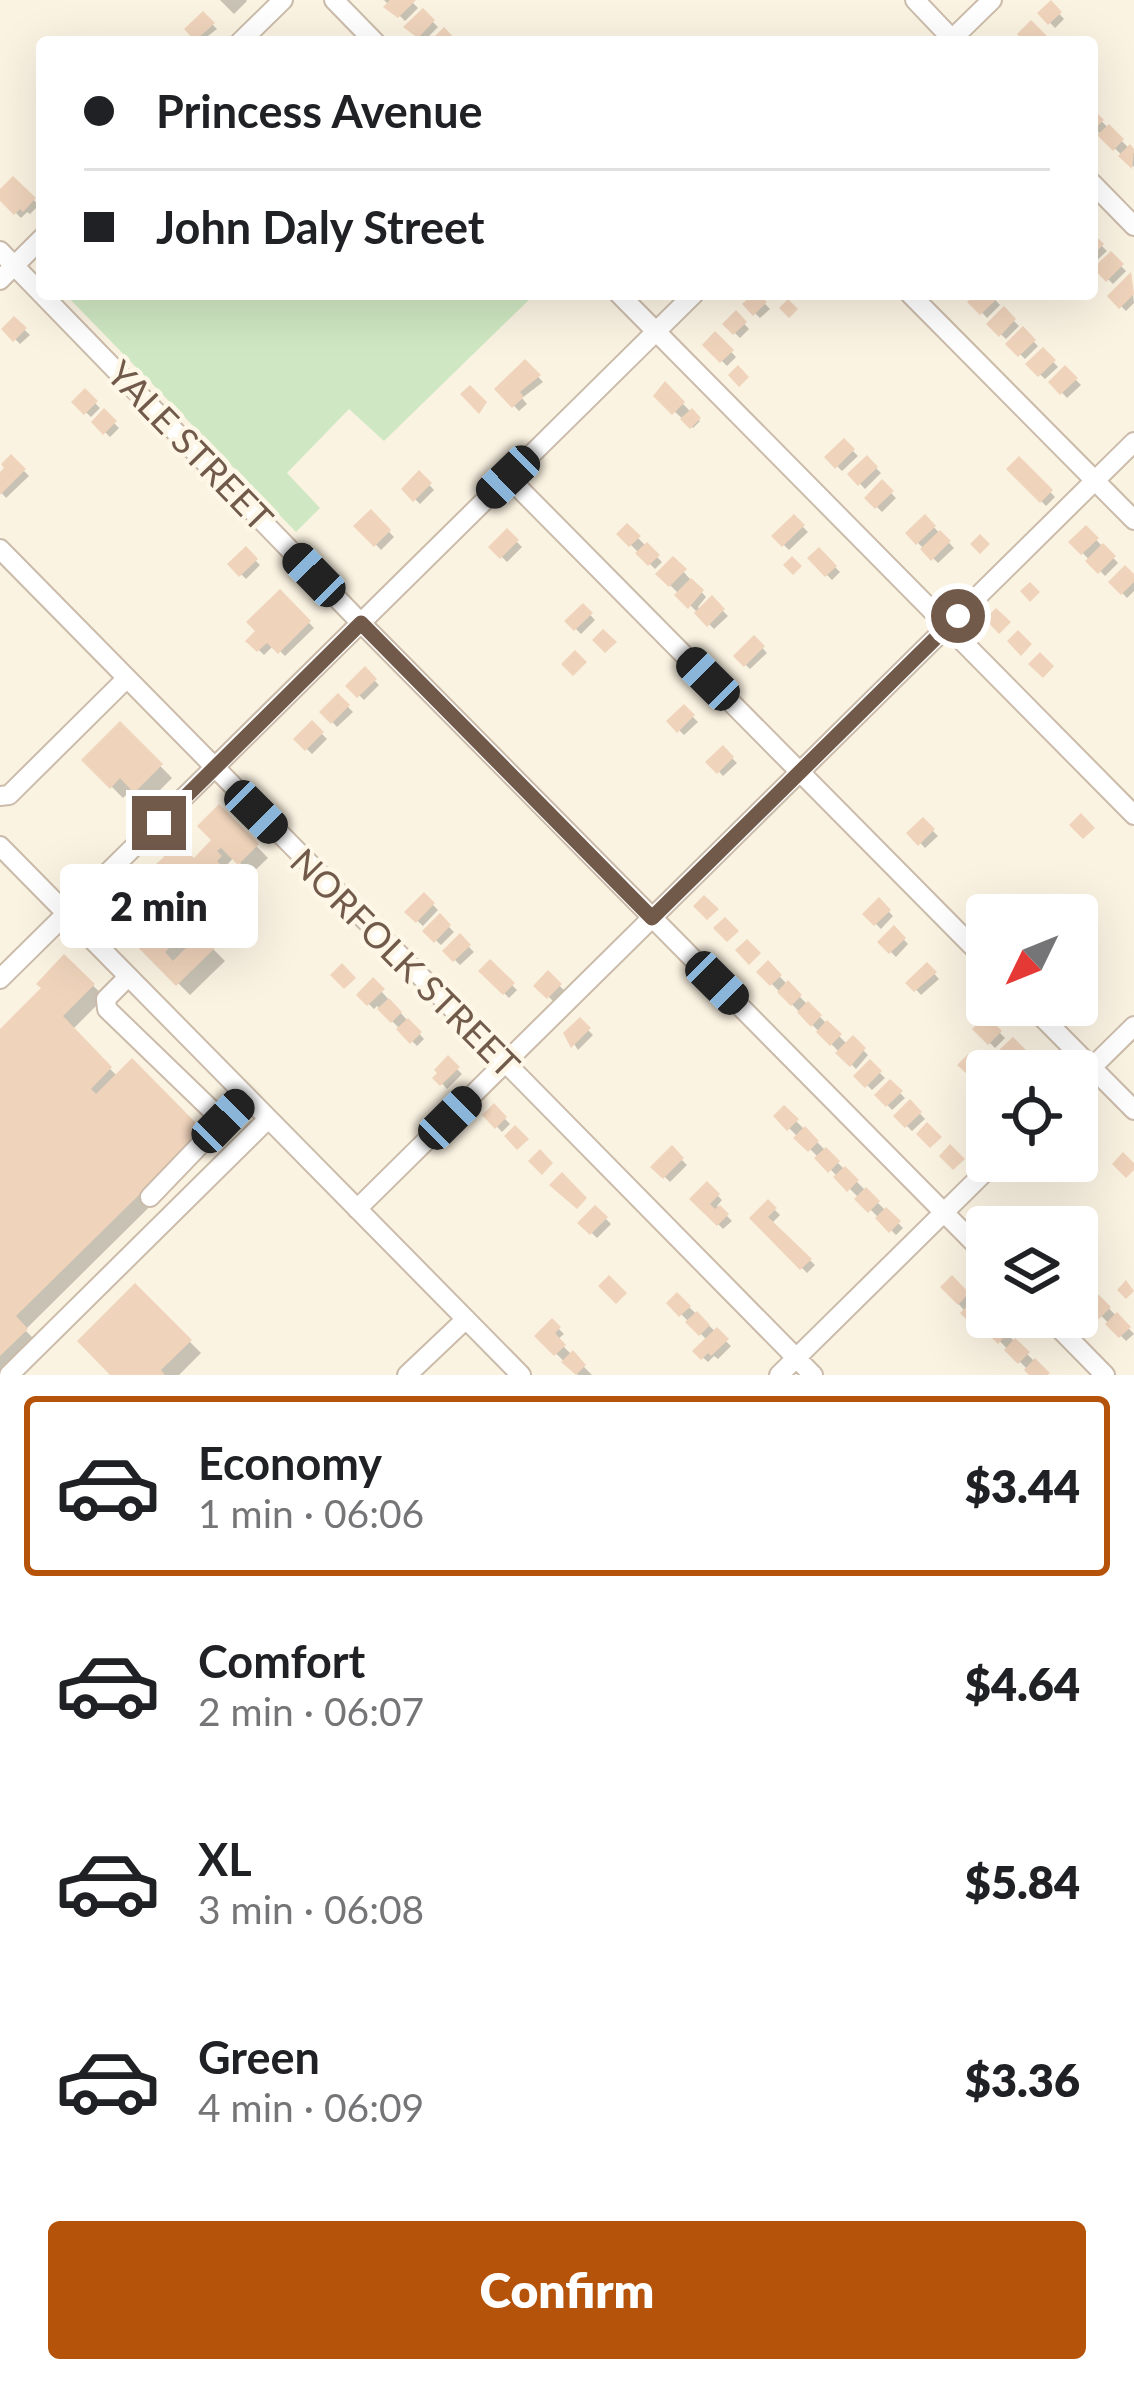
<!DOCTYPE html>
<meta charset="utf-8">
<style>
:root{--surface:#fff;--page:#f2f2f2;--text:#202124;--muted:#757577;--line:#e0e0e0;--accent:#b45309}
body{margin:0;font-family:Lato,sans-serif;background:var(--page);color:var(--text);height:100vh;display:flex;flex-direction:column;font-size:45px;white-space:nowrap}
*{box-sizing:border-box;margin:0}
p{font-size:39px;color:var(--muted)}
.icon{flex:none;width:66px;height:66px;fill:none;stroke:currentColor;stroke-width:2;stroke-linecap:round;stroke-linejoin:round}
.map{position:relative;height:1375px;overflow:hidden}
.panel{display:flex;flex-direction:column;background:var(--surface);flex:1}
.panel>*{flex:none}
.banner{position:absolute;left:36px;top:36px;width:1062px;height:264px;border-radius:12px;box-shadow:0 12px 48px #0002;display:grid;align-content:center;height:264px;padding:0 48px;background:var(--surface)}
.needle{width:78px;rotate:227deg}
.controls{position:absolute;left:966px;top:894px;display:grid;gap:24px}
.controls a{display:grid;place-items:center;width:132px;height:132px;border-radius:12px;background:var(--surface);box-shadow:0 12px 48px #0002;font-size:60px}
.end{position:absolute;width:54px;height:54px;margin:-27px;border:15px solid #715a4a;background:#fff;box-shadow:0 0 0 6px #fff}
.from{border-radius:50%}
.bubble{position:absolute;height:84px;border-radius:12px;background:var(--surface);box-shadow:0 12px 48px #0002;font-size:39px;font-weight:800;line-height:84px;text-align:center}
.car{position:absolute;width:36px;height:72px;margin:-36px -18px;border-radius:15px;box-shadow:0 0 9px 3px #0007;background:linear-gradient(#222 24%,#8ab4d8 0 40%,#222 0 76%,#8ab4d8 0 86%,#222 0)}
.banner b{display:flex;align-items:center;gap:42px;height:114px;font-size:45px}
.banner b+b{border-top:3px solid var(--line)}
.banner i{width:30px;height:30px;background:var(--text)}
ul{padding:21px 0 0;list-style:none}
li{display:flex;align-items:center;gap:36px;height:180px;margin:0 24px 18px;padding:0 24px;border:6px solid transparent;border-radius:12px}
li div{flex:1}
li b{display:block;font-size:45px}
li em{font-style:normal;font-weight:800}
li.selected{border-color:var(--accent)}
li>.icon{width:108px;height:108px;stroke-width:1.5}
.cta{display:flex;gap:24px;margin-top:auto;padding:24px 48px}
.cta a{flex:1;height:138px;border-radius:12px;background:var(--accent);color:#fff;font-size:48px;font-weight:800;line-height:138px;text-align:center}
.map>svg:first-child{display:block}
</style>
<div class="map">
<svg width="1134" height="1375" viewBox="0 0 1134 1375">
<rect width="100%" height="100%" fill="#fbf3e2"/>
<path fill="#cfe7c2" d="M65 294H535L384 441 349 409 287 473 320 508 296 532Z"/>
<path fill="#0003" d="M220 0H246L247 1 234 14Z
M384 0H410L418 8 405 21Z
M1050 4 1064 19 1055 28 1041 13Z
M423 12 438 27 424 41 412 31Z
M203 15 217 29 200 42 188 29Z
M1092 112 1134 153V167L1092 126Z
M13 180 39 205 30 214 27 212 21 218 0 197Z
M1092 236 1107 251 1093 264 1092 263Z
M1111 256 1126 271 1113 284 1098 269Z
M1131 276 1134 303 1126 311 1111 296Z
M965 294H990L1000 305 987 318Z
M756 295 770 309 760 318 746 304Z
M1004 311 1019 326 1006 339 990 324Z
M736 315 749 329 740 338 726 324Z
M14 320 30 335 20 344 5 329Z
M1023 331 1038 346 1025 359 1010 344Z
M715 335 736 357 727 366 706 345Z
M1043 351 1058 367 1045 379 1029 364Z
M525 363 543 382 522 398 527 404 519 411 498 389Z
M1065 369 1081 385 1067 398 1052 382Z
M665 386 700 421 693 428 657 396Z
M85 393 100 408 91 417 75 402Z
M104 413 119 428 110 437 95 422Z
M844 442 858 456 842 471 828 457Z
M12 459 29 476 6 498 0 491V474Z
M867 459 881 473 865 489 851 474Z
M1019 460 1055 497 1046 506 1010 469Z
M420 475 434 490 420 504 405 489Z
M882 484 896 498 882 512 868 498Z
M371 513 394 537 381 550 358 526Z
M794 518 808 532 789 550 775 536Z
M925 518 954 548 938 563 909 534Z
M627 527 662 562 655 569 620 534Z
M1086 529 1118 563 1105 576 1072 542Z
M507 532 522 547 507 562 492 547Z
M245 550 260 565 246 579 231 564Z
M819 551 840 572 832 580 811 559Z
M673 560 706 597 698 607 701 611 712 600 728 616 714 629 659 574Z
M1134 578V591L1127 598 1112 582Z
M280 593 314 628 285 656 274 645 264 655 250 641Z
M583 607 595 620 581 634 568 621Z
M754 639 767 653 750 669 737 656Z
M365 671 379 685 364 700 350 686Z
M338 697 353 712 337 727 323 712Z
M684 708 698 722 684 735 670 721Z
M312 724 327 739 312 754 297 739Z
M120 725 172 778 148 802 133 788 123 798 85 760Z
M723 749 737 763 723 776 710 762Z
M219 808 268 858 251 874 234 857 227 865 232 870 227 875 246 894 202 938 225 961 190 995 110 915 194 862 215 840Z
M923 821 938 836 925 848 911 833Z
M424 896 438 910 423 926 408 912Z
M879 902 893 916 881 929 866 914Z
M440 918 454 932 441 945 426 931Z
M894 929 908 944 896 957 881 942Z
M460 938 474 952 460 965 446 951Z
M64 958 105 997 72 1030 118 1077 213 1144 25 1330 37 1342 0 1375V1034L45 989Z
M490 963 517 990 509 998 482 971Z
M768 965 848 1045 853 1040 868 1055 856 1069 760 972Z
M927 966 939 979 921 995 910 983Z
M548 975 564 990 553 1001 538 986Z
M1083 981 1098 997 1085 1009 1077 1001V987Z
M373 982 424 1039 417 1046 377 1006 374 1009 360 995Z
M986 1019 1005 1038 995 1048 976 1029Z
M579 1021 593 1035 578 1050 567 1033Z
M1013 1041 1042 1071H1024L1003 1050Z
M448 1060 462 1074 447 1089 437 1078Z
M870 1063 885 1078 872 1090 858 1076Z
M890 1083 905 1098 892 1110 878 1095Z
M910 1103 925 1119 912 1131 897 1116Z
M494 1108 510 1124 502 1132 486 1115Z
M784 1109 903 1228 896 1235 777 1116Z
M672 1150 687 1165 670 1182 655 1167Z
M707 1185 722 1200 717 1206 732 1221 723 1229 693 1199Z
M768 1203 780 1215 771 1224 815 1265 807 1273 753 1218Z
M596 1209 611 1224 597 1238 582 1223Z
M1077 1276 1134 1334 1126 1341 1077 1291Z
M952 1280 992 1326 995 1322 1048 1375H1033L985 1326 981 1330 944 1287Z
M135 1287 201 1353 179 1375H114L81 1341Z
M677 1296 731 1346 718 1359 714 1356 708 1362 696 1351 707 1340 670 1303Z
M552 1322 564 1334 557 1340 592 1375H578L538 1336Z"/>
<path fill="#efd3bb" d="M390 0H416L398 18 383 7Z
M1051 0 1062 12 1048 25 1037 13Z
M423 8 435 20 418 38 403 27Z
M203 11 215 23 195 41 184 29Z
M1031 20 1053 42H1024L1017 34Z
M444 27 458 42H429Z
M1092 108 1104 120 1092 131Z
M1109 124 1124 139 1113 151 1097 135Z
M1130 144 1134 149 1132 169 1118 156Z
M13 176 36 198 23 212 20 209 14 215 0 201V189Z
M1092 232 1104 244 1092 256Z
M1111 251 1124 264 1106 282 1093 268Z
M1131 272 1134 294 1119 309 1107 296Z
M753 294H759L767 302 753 316 742 304Z
M976 294H994L998 298 980 315 967 302Z
M788 299 798 309 789 318 779 308Z
M1004 306 1016 319 999 337 986 324Z
M736 310 747 322 733 335 722 324Z
M14 316 27 328 13 342 1 329Z
M1023 326 1036 340 1018 357 1005 344Z
M715 331 734 350 720 363 702 345Z
M1043 347 1056 360 1038 377 1025 364Z
M525 359 541 375 520 392 524 397 512 408 494 389Z
M738 365 749 377 739 387 728 375Z
M1065 365 1078 378 1060 395 1048 382Z
M665 381 685 402 672 415 653 396Z
M470 385 487 402 479 414 460 394Z
M85 388 98 401 84 415 71 402Z
M104 408 117 421 103 435 91 422Z
M692 408 701 418 690 429 680 419Z
M844 438 855 449 835 469 824 457Z
M11 454 26 469 0 495V472L4 468 1 464Z
M867 455 878 467 858 486 847 474Z
M1019 456 1053 490 1040 503 1006 469Z
M419 470 432 483 413 502 401 489Z
M882 479 894 491 875 509 864 498Z
M371 509 391 530 374 547 353 526Z
M794 514 805 525 782 547 771 536Z
M925 514 936 526 916 545 905 533Z
M627 523 641 536 629 547 616 534Z
M1086 525 1099 538 1081 555 1068 542Z
M507 528 519 540 500 559 488 547Z
M940 530 951 541 931 561 920 549Z
M980 534 990 544 980 554 970 544Z
M647 542 660 555 648 566 635 553Z
M1103 543 1116 556 1098 574 1085 561Z
M246 546 258 559 239 577 227 564Z
M819 547 837 566 825 577 807 558Z
M673 556 687 569 669 587 655 574Z
M792 556 802 566 793 575 783 565Z
M1125 565 1134 574V582L1121 595 1108 582Z
M691 578 704 590 688 609 674 595Z
M1030 582 1040 592 1030 602 1020 591Z
M280 589 311 621 278 654 267 643 257 652 245 641 255 631 246 622Z
M712 595 725 609 707 627 694 613Z
M583 603 593 613 574 631 564 621Z
M996 608 1011 622 999 634 985 619Z
M603 629 617 642 605 653 592 640Z
M1018 630 1032 644 1021 656 1007 641Z
M754 635 765 646 744 667 733 656Z
M575 650 587 662 573 676 561 664Z
M1040 652 1054 666 1043 678 1028 664Z
M365 666 377 679 357 698 345 686Z
M338 693 350 705 331 724 319 712Z
M684 704 695 715 677 733 666 721Z
M312 720 324 732 305 751 293 739Z
M120 721 163 764 134 793 120 778 110 789 81 760Z
M723 745 734 757 717 774 705 762Z
M219 804 259 844 238 865 221 848 217 851 222 856 217 861 237 881 165 952 173 961 197 937 200 940 205 936 216 947 176 986 106 915 124 897 121 895 164 857 158 850 172 836 194 858 211 840 197 826Z
M1081 813 1095 828 1083 839 1069 825Z
M923 817 935 829 918 846 906 833Z
M424 892 435 903 416 923 404 912Z
M704 895 719 909 707 920 693 906Z
M1001 896 1013 909 1006 915H982Z
M879 897 891 910 874 926 862 914Z
M440 913 451 925 434 943 422 931Z
M725 917 739 931 727 942 713 928Z
M894 925 906 938 889 954 877 942Z
M460 933 471 945 453 962 442 951Z
M747 939 761 953 749 965 735 950Z
M64 954 95 984 63 1016 112 1067 91 1089 96 1094 132 1058 204 1131 16 1316 28 1329 0 1356V1029L41 988 36 984Z
M490 959 515 983 503 995 478 971Z
M768 960 782 975 770 986 756 972Z
M927 962 937 972 914 992 905 983Z
M342 963 356 978 344 989 330 975Z
M548 970 562 984 547 999 533 986Z
M373 977 385 989 367 1006 356 995Z
M1083 977 1095 990 1077 1008V983Z
M788 980 802 995 791 1006 777 992Z
M389 998 402 1012 391 1023 377 1009Z
M808 1001 822 1015 811 1027 797 1012Z
M986 1015 1002 1031 988 1045 972 1029Z
M580 1017 591 1028 571 1048 563 1033Z
M408 1018 422 1032 410 1044 396 1029Z
M827 1020 842 1034 830 1046 816 1032Z
M853 1035 866 1048 850 1067 835 1053Z
M1013 1037 1029 1053 1015 1067 999 1050Z
M968 1054 979 1064 968 1075 957 1065Z
M448 1055 460 1067 440 1086 432 1078 437 1073 434 1070Z
M870 1059 882 1071 865 1088 853 1076Z
M890 1079 903 1091 886 1107 874 1095Z
M910 1099 922 1112 905 1128 893 1116Z
M494 1103 507 1117 495 1129 482 1115Z
M784 1105 799 1119 787 1131 773 1116Z
M927 1122 942 1137 930 1148 916 1134Z
M980 1123 987 1135 980 1142 971 1133Z
M515 1125 529 1139 517 1150 504 1136Z
M805 1126 819 1141 808 1152 793 1138Z
M950 1144 965 1159 953 1170 939 1156Z
M672 1145 684 1158 663 1179 650 1167Z
M826 1147 840 1161 828 1173 814 1158Z
M540 1149 553 1163 542 1175 528 1161Z
M1123 1152 1134 1163V1170L1126 1178 1112 1164Z
M845 1166 859 1180 847 1192 833 1177Z
M562 1172 587 1198 577 1209 549 1185Z
M707 1181 720 1194 710 1204 715 1209 720 1205 729 1214 717 1226 689 1199Z
M866 1187 880 1201 868 1213 854 1199Z
M768 1199 777 1208 768 1217 812 1259 800 1270 749 1218Z
M595 1205 608 1217 590 1235 577 1223Z
M886 1207 901 1221 889 1233 875 1218Z
M1077 1272 1091 1287 1080 1298 1077 1295Z
M609 1275 627 1293 616 1304 598 1286Z
M952 1275 969 1293 958 1305 940 1287Z
M1126 1280 1134 1291 1126 1299 1117 1290Z
M135 1283 192 1340 161 1370 165 1375H110L77 1341Z
M677 1292 691 1306 679 1317 666 1303Z
M1097 1293 1111 1307 1099 1319 1085 1304Z
M972 1301 986 1316 974 1327 960 1313Z
M697 1311 710 1325 699 1336 685 1322Z
M1117 1312 1131 1327 1119 1338 1105 1324Z
M552 1318 561 1327 555 1333 566 1345 554 1356 534 1336Z
M995 1318 1009 1332 998 1344 984 1330Z
M717 1327 729 1339 711 1356 708 1353 701 1360 692 1351Z
M1015 1338 1030 1352 1018 1364 1004 1350Z
M573 1350 586 1365 576 1375 561 1362Z
M1035 1358 1050 1373 1047 1375H1029L1024 1370Z"/>
<g fill="none" stroke-linecap="round" stroke-linejoin="round">
<g stroke="#cbbbaa" stroke-width="22">
<path id="minor" d="M334 0 375 42
M915 0 955 42
M240 42 283 0
M949 42 992 0
M1092 183 1134 226
M0 251 361 623 987 1256
M0 280 42 238
M619 294 1134 815
M910 294 1134 520
M508 477 987 961
M0 549 813 1375
M0 796 9 795 126 679
M0 846 521 1375
M128 977 106 999 107 1009 223 1121 246 1098
M0 979 694 294
M1030 1005 1134 1110
M1077 1082 1134 1026
M150 1197 223 1121
M357 1209 1134 442
M1048 1317 1105 1375
M9 1375 268 1119
M407 1375 466 1319
M779 1375 996 1161"/>
</g>
<use href="#minor" stroke="#fff" stroke-width="18"/>
</g>
<g fill="none" stroke-linecap="round" stroke-linejoin="round">
<path stroke="#715a4a" stroke-width="15" d="M159 823 361 623 652 918 958 616"/>
</g>
<g text-anchor="middle" stroke-width="9" stroke-linejoin="round" paint-order="stroke">
<g font-size="36" fill="#715a4a" stroke="#fef7e8">
<text transform="translate(190 446) rotate(46)" y="13">YALE STREET</text>
<text transform="translate(405 963) rotate(45)" y="13">NORFOLK STREET</text>
</g>
</g>
</svg>
<div class="controls">
<a><svg class="needle" viewBox="-14 -14 28 28"><path d="M0-13l5 13h-10z" fill="#e53935"/><path d="M0 13l5-13h-10z" fill="#757577"/></svg></a>
<a><svg class="icon" aria-label="locate" viewBox="0 0 24 24"><circle cx="12" cy="12" r="6"/><path d="M12 2v4M12 18v4M2 12h4M18 12h4"/></svg></a>
<a><svg class="icon" aria-label="layers" viewBox="0 0 24 24"><path d="M12 4l9 5-9 5-9-5zM3 14l9 5 9-5"/></svg></a>
</div>
<i class="end from" style="left:958px;top:616px"></i>
<i class="end" style="left:159px;top:823px"></i>
<div class="bubble" style="left:60px;top:864px;width:198px">2 min</div>
<i class="car" style="left:508px;top:477px;rotate:226deg"></i>
<i class="car" style="left:314px;top:575px;rotate:316deg"></i>
<i class="car" style="left:708px;top:679px;rotate:315deg"></i>
<i class="car" style="left:256px;top:812px;rotate:135deg"></i>
<i class="car" style="left:717px;top:983px;rotate:135deg"></i>
<i class="car" style="left:450px;top:1118px;rotate:45deg"></i>
<i class="car" style="left:223px;top:1121px;rotate:44deg"></i>
<div class="banner">
<b><i class="from"></i>Princess Avenue</b>
<b><i></i>John Daly Street</b>
</div>
</div>
<section class="panel">
<ul>
<li class="selected"><svg class="icon" aria-label="car" viewBox="0 0 24 24"><path d="M5 17H2v-5l4-1 3-4h7l3 4 3 1v5h-3M9 17h6M6 11h13"/><circle cx="7" cy="17" r="2"/><circle cx="17" cy="17" r="2"/></svg><div><b>Economy</b><p>1 min · 06:06</p></div><em>$3.44</em></li>
<li><svg class="icon" aria-label="car" viewBox="0 0 24 24"><path d="M5 17H2v-5l4-1 3-4h7l3 4 3 1v5h-3M9 17h6M6 11h13"/><circle cx="7" cy="17" r="2"/><circle cx="17" cy="17" r="2"/></svg><div><b>Comfort</b><p>2 min · 06:07</p></div><em>$4.64</em></li>
<li><svg class="icon" aria-label="car" viewBox="0 0 24 24"><path d="M5 17H2v-5l4-1 3-4h7l3 4 3 1v5h-3M9 17h6M6 11h13"/><circle cx="7" cy="17" r="2"/><circle cx="17" cy="17" r="2"/></svg><div><b>XL</b><p>3 min · 06:08</p></div><em>$5.84</em></li>
<li><svg class="icon" aria-label="car" viewBox="0 0 24 24"><path d="M5 17H2v-5l4-1 3-4h7l3 4 3 1v5h-3M9 17h6M6 11h13"/><circle cx="7" cy="17" r="2"/><circle cx="17" cy="17" r="2"/></svg><div><b>Green</b><p>4 min · 06:09</p></div><em>$3.36</em></li>
</ul>
<div class="cta"><a>Confirm</a></div>
</section>
